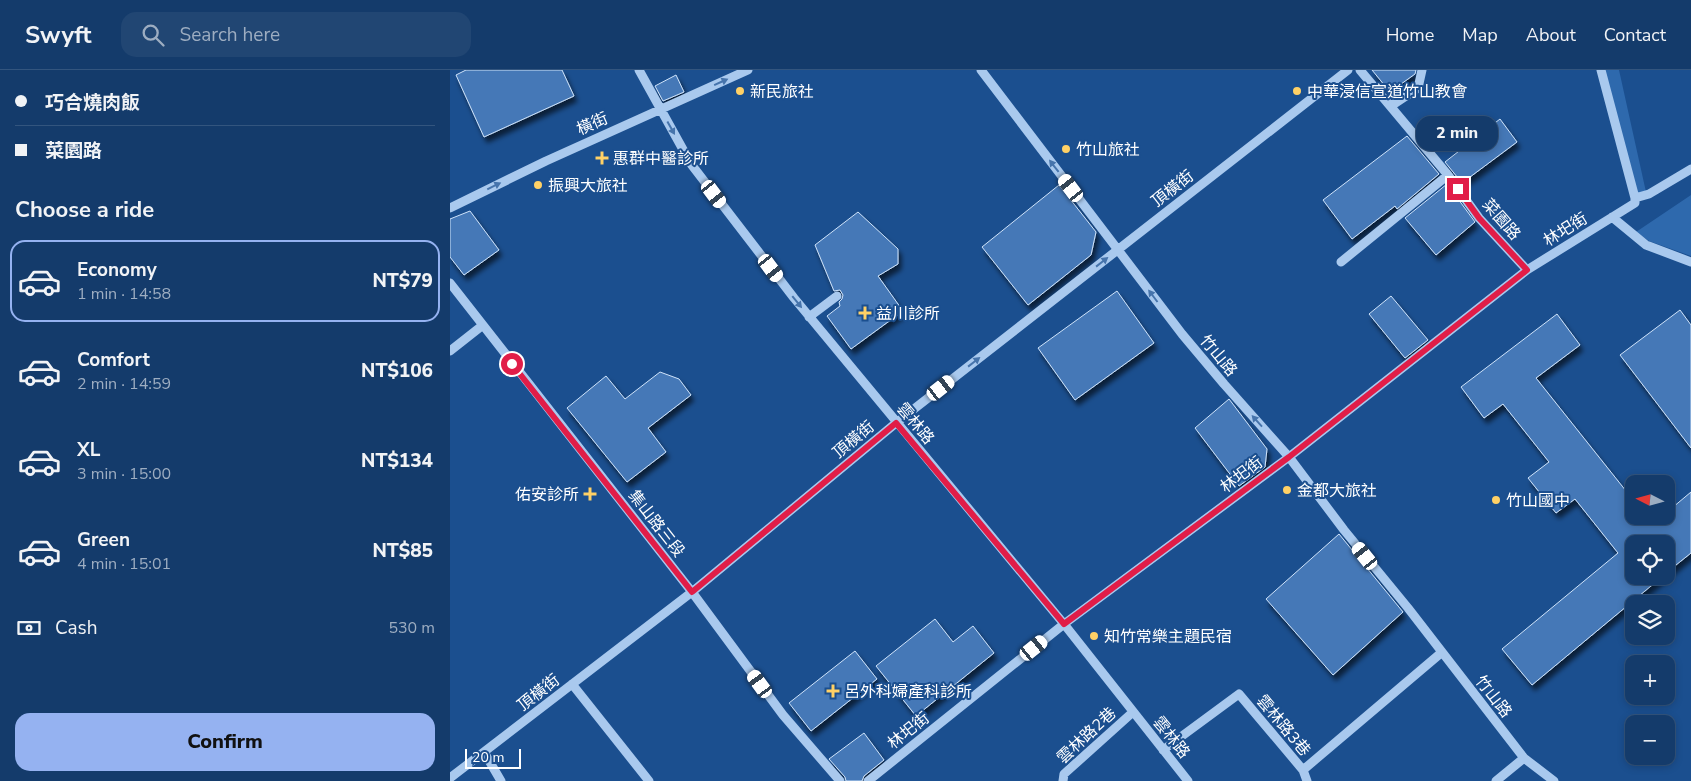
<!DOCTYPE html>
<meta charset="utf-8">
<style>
:root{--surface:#143b6b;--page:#214673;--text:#f1f3f6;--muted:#9dadc1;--line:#33557e;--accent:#95b2f1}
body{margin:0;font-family:"Nunito Sans","Noto Sans TC",sans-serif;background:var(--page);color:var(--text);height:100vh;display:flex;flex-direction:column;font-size:19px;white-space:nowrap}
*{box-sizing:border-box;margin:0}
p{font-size:16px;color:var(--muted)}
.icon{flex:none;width:28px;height:28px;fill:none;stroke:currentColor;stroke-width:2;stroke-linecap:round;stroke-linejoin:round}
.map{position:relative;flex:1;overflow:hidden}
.drawer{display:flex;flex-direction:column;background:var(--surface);width:450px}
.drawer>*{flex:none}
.top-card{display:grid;align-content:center;height:110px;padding:0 15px;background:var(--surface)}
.needle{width:32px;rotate:276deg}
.buttons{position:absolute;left:1175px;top:405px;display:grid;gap:10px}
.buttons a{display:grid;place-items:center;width:50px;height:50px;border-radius:10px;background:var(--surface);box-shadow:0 2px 8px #0003,0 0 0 1px var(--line);font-size:25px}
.scale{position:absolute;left:15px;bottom:12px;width:56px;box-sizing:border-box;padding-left:5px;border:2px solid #fff;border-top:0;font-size:14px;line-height:18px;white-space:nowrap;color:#fff;-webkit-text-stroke:4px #1b4f8f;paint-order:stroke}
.end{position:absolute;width:22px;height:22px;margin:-11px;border:6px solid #e11d48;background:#fff;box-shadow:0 0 0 2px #fff}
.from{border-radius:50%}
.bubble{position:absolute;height:35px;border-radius:15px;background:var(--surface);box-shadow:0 2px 8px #0003,0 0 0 1px var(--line);font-size:16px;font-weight:800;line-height:35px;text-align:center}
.car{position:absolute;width:15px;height:30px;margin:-15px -8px;border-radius:6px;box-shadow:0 0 4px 1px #0007;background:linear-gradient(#fff 24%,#345 0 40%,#fff 0 76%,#345 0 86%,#fff 0)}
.top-card b{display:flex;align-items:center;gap:18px;height:48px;font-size:19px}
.top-card b+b{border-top:1px solid var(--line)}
.top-card i{width:12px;height:12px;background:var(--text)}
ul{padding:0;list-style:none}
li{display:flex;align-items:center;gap:15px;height:82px;margin:0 10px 8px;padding:0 5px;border:2px solid transparent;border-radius:15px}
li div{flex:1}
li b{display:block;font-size:19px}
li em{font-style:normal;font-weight:800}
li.current{border-color:var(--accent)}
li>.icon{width:45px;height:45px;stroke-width:1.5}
h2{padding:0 15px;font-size:22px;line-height:60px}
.pay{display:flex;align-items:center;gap:12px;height:55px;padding:0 15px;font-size:19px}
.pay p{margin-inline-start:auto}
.cta{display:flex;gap:10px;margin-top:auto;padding:10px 15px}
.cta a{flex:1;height:58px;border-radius:15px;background:var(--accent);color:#111;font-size:20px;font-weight:800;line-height:58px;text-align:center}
header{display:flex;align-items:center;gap:30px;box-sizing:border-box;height:70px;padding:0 25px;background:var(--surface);border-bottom:1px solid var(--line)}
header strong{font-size:24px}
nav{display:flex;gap:28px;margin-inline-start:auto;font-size:18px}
.search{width:350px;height:45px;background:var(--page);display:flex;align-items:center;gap:12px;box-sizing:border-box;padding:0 18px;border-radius:15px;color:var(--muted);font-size:19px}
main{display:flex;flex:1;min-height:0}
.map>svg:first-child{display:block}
</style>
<header>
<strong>Swyft</strong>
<div class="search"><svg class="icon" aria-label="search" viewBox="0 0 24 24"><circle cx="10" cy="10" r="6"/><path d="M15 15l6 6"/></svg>Search here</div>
<nav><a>Home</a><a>Map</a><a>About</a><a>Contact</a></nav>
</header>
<main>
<section class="drawer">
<div class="top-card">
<b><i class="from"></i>巧合燒肉飯</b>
<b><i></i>菜園路</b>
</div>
<h2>Choose a ride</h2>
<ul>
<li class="current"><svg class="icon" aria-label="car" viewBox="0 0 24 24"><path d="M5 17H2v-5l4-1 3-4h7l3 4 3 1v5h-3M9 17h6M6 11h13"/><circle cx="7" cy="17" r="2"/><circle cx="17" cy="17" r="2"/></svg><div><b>Economy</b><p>1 min · 14:58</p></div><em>NT$79</em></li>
<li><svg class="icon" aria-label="car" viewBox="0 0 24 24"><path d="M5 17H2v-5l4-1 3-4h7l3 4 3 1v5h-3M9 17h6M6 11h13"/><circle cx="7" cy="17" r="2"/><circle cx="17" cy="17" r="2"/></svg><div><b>Comfort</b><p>2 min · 14:59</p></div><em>NT$106</em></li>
<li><svg class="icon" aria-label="car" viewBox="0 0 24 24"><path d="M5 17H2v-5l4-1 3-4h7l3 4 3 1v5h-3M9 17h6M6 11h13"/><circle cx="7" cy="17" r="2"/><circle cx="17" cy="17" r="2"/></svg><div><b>XL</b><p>3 min · 15:00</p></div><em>NT$134</em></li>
<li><svg class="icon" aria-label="car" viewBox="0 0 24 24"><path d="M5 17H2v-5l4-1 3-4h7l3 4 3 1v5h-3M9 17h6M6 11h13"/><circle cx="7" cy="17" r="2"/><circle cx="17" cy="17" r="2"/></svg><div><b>Green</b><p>4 min · 15:01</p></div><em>NT$85</em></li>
</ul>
<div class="pay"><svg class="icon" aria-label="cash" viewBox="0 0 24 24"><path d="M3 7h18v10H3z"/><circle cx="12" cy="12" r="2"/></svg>Cash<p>530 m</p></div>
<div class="cta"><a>Confirm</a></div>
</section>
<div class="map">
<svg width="1241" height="711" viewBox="0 0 1241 711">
<defs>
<filter id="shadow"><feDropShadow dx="3" dy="5.5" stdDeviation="2.5" flood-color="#0009"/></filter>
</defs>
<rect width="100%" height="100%" fill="#1b4f8f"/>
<path fill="#2e69ad" d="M1154 0H1169L1196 122 1186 125Z
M1241 125V186L1199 171 1186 162Z"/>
<path fill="#4478b7" stroke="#cfe3fa" filter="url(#shadow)" d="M16 0H112L124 26 34 67 6 5Z
M922 0H966L965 4 940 22Z
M226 5 234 22 213 31 205 16Z
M1050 49 1067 72 1012 113 995 92Z
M957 66 989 104 947 139 945 136 902 169 873 130Z
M997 114 1025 152 986 185 955 148Z
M609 115 646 162 641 185 578 235 532 177Z
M20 141 49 180 14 205 0 187V149Z
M408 142 448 179V194L428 206 453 241 401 279 377 246 390 236 389 232 392 229 393 225 390 220 384 221 365 175Z
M667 221 704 273 625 330 588 278Z
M941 226 978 270 955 288 919 244Z
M1230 240 1241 255V378L1170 285Z
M1107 244 1130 275 1086 308 1184 431V446H1196L1203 455 1213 446H1216V443L1241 422V483L1216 503V474H1184V506H1213L1082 615 1052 579 1168 483 1125 429 1106 443 1078 408 1099 392 1053 334 1034 348 1011 317Z
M210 302 229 309 241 325 198 358 216 382 177 412 117 338 156 306 175 329Z
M779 329 817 379 815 397 789 416 745 358Z
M889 464 953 542 883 605 816 529Z
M485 549 503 572 523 556 544 583 466 646 426 596Z
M405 581 427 609 361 661 339 633Z
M414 663 434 690 414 706 412 711H396L395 707 379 689Z"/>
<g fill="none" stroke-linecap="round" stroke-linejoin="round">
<path stroke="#a9c9ee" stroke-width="9" d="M189 0 241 94 344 228 614 554 738 711
M531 0 732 264 774 314 839 387 894 460 958 538 1074 688 1104 711
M910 0 998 105 1029 148 1077 200
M1151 0 1185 128
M941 36 968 18 972 0
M1185 128 1199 124 1241 99
M0 138 96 91 298 0
M1162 147 1196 175 1241 192
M891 192 998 105
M0 213 242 522 333 645 390 711
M359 247 387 226
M0 281 33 255
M122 614 199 711
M713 680 789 624 853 700 857 711
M34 682 51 711
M853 700 991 583
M0 708 242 522 446 353 898 0
M418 711 614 554 839 387 1077 200 1185 133V128
M613 711 614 704 683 642
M1046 711 1074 688"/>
</g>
<defs><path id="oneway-solid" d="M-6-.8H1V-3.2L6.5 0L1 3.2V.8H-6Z" transform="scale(1.25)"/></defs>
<g fill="#4674ac">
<use href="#oneway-solid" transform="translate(271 12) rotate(-24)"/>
<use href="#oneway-solid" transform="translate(221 58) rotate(61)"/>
<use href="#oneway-solid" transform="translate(604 96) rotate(-128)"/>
<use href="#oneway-solid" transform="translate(44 116) rotate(-26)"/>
<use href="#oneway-solid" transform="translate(652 192) rotate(-38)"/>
<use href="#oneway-solid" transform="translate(703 226) rotate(-127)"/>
<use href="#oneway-solid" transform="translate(347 232) rotate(51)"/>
<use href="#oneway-solid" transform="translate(524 292) rotate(-38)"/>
<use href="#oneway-solid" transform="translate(807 351) rotate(-132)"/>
</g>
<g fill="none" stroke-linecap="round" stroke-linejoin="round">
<path stroke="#e11d48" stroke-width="6" d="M62 294 242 522 446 353 614 554 839 387 1077 200 1029 148 1008 119"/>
</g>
<g fill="#ffd166" stroke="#1b4f8f" stroke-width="2">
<circle cx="290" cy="21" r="5"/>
<circle cx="847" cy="21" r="5"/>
<circle cx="616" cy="79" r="5"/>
<path d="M149.5 80.5h5v5h5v5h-5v5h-5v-5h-5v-5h5z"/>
<circle cx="88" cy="115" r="5"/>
<path d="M412.5 235.5h5v5h5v5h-5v5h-5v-5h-5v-5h5z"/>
<circle cx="837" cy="420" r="5"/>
<path d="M137.5 416.5h5v5h5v5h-5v5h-5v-5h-5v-5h5z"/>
<circle cx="1046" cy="430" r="5"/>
<circle cx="644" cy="566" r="5"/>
<path d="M380.5 613.5h5v5h5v5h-5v5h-5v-5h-5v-5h5z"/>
</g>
<g text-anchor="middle" stroke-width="4" stroke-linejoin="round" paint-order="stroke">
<g font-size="16" fill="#fff" stroke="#1b4f8f" text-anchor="start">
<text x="300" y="27">新民旅社</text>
<text x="857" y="27">中華浸信宣道竹山教會</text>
<text x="626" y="85">竹山旅社</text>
<text x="163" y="94">惠群中醫診所</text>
<text x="98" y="121">振興大旅社</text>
<text x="426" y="249">益川診所</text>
<text x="847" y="426">金都大旅社</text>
<text x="129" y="430" text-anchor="end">佑安診所</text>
<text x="1056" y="436">竹山國中</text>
<text x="654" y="572">知竹常樂主題民宿</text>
<text x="394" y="627">呂外科婦產科診所</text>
</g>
<g font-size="16" fill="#fff" stroke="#1b4f8f">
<text transform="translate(142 53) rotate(-24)" y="6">橫街</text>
<text transform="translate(722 118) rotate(-38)" y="6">頂橫街</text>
<text transform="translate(1052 149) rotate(49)" y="6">菜園路</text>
<text transform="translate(1115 159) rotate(-32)" y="6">林圯街</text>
<text transform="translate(769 285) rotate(50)" y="6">竹山路</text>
<text transform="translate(466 353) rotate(50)" y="6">雲林路</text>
<text transform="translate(403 369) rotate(-40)" y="6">頂橫街</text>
<text transform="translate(791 404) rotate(-37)" y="6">林圯街</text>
<text transform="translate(207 453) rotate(52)" y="6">集山路三段</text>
<text transform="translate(88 622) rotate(-38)" y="6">頂橫街</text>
<text transform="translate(1044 626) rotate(52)" y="6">竹山路</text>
<text transform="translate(834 655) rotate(50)" y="6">雲林路3巷</text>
<text transform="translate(458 660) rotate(-39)" y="6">林圯街</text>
<text transform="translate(636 665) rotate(-43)" y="6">雲林路2巷</text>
<text transform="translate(722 667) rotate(51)" y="6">雲林路</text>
</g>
</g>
</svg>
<div class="buttons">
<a><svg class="needle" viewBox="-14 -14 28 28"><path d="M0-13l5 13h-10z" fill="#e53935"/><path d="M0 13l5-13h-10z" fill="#9dadc1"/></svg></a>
<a><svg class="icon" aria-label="locate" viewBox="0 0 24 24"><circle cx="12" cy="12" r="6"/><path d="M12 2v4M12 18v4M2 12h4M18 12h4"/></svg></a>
<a><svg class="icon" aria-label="layers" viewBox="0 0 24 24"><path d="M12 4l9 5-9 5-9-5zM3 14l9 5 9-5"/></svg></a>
<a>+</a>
<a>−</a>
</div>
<div class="scale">20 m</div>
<i class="end from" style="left:62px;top:294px"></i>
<i class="end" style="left:1008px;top:119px"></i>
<div class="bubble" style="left:966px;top:46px;width:82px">2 min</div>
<i class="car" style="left:621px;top:118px;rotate:323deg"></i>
<i class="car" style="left:264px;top:124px;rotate:143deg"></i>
<i class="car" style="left:321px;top:198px;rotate:143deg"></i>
<i class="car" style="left:491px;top:318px;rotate:52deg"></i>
<i class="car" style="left:915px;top:486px;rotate:321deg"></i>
<i class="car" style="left:584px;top:578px;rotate:51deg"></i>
<i class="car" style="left:310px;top:614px;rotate:324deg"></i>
</div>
</main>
